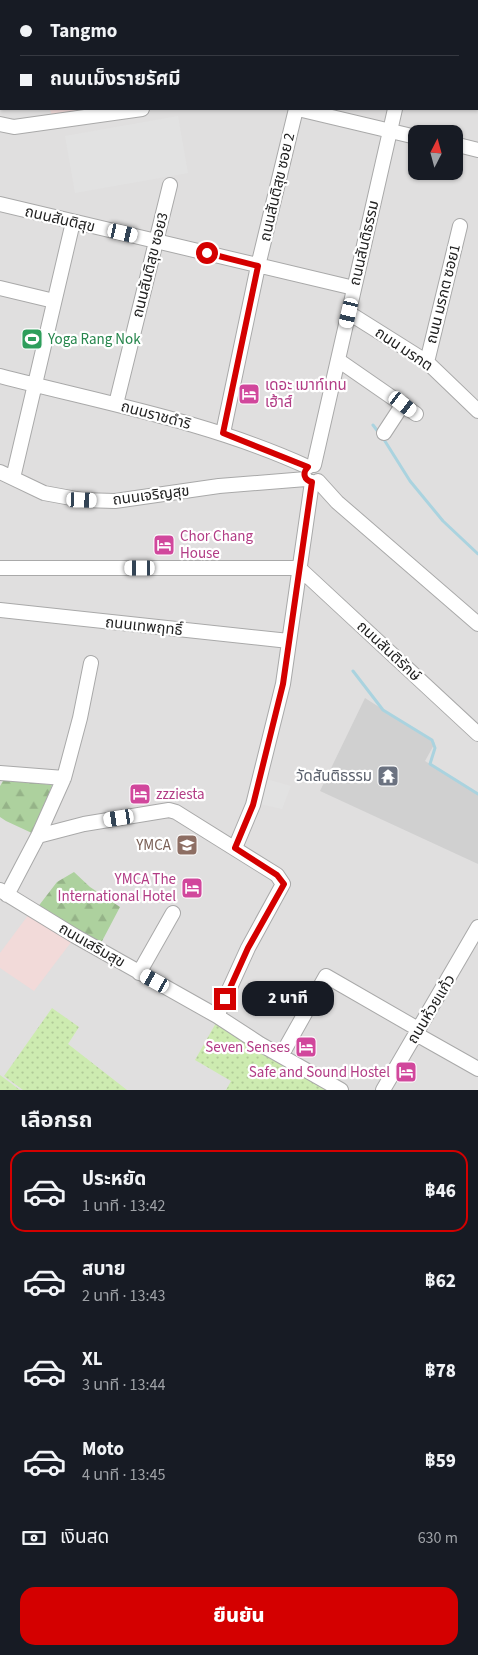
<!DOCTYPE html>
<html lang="th">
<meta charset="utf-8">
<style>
:root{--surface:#171b24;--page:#242831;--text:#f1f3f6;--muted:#9ea1a6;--line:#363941;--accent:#d40000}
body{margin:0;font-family:"Source Sans 3","Noto Sans Thai",sans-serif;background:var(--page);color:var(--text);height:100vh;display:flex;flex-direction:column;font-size:19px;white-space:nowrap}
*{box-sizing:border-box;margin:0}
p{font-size:16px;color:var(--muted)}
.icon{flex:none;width:28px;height:28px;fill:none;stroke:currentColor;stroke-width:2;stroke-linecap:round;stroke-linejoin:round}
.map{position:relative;height:1090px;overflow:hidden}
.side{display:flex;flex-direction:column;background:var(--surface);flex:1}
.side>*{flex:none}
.top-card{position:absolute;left:0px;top:0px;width:479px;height:110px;box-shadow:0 1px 4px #0004;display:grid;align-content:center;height:110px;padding:0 20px;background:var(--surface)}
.needle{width:32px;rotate:6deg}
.controls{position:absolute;left:408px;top:125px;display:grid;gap:10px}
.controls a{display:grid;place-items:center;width:55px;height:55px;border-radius:10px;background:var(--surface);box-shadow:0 1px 4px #0004;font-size:25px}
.end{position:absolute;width:22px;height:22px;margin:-11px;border:6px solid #d40000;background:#fff;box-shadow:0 0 0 2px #fff}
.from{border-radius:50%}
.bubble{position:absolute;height:35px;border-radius:15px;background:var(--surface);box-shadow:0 1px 4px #0004;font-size:16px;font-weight:800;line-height:35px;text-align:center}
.car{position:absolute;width:15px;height:30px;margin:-15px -8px;border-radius:6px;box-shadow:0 0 4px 1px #0007;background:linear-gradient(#fff 24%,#345 0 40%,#fff 0 76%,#345 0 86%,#fff 0)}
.top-card b{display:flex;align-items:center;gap:18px;height:48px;font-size:19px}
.top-card b+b{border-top:1px solid var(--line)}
.top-card i{width:12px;height:12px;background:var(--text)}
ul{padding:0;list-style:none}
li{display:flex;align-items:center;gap:15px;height:82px;margin:0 10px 8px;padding:0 10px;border:2px solid transparent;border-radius:15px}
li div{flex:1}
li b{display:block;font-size:19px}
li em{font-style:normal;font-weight:800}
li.on{border-color:var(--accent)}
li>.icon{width:45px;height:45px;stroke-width:1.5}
h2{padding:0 20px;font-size:22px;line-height:60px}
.pay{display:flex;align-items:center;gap:12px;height:55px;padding:0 20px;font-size:19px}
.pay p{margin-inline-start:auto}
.cta{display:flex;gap:10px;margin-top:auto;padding:10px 20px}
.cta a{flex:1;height:58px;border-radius:15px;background:var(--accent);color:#fff;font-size:20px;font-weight:800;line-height:58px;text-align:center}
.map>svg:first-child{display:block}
</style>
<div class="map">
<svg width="478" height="1090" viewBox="0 0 478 1090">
<defs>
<pattern id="grass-dots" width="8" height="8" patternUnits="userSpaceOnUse" patternTransform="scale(1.25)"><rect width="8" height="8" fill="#cdebb0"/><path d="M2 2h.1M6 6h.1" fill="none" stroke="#b0c997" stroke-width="1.8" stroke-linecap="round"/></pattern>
<pattern id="forest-firs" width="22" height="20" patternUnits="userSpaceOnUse" patternTransform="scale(1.25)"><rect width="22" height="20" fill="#add19e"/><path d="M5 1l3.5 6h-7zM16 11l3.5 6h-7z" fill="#95b388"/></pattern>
</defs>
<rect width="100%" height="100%" fill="#f2efe9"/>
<path fill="#e0dfdf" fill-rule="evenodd" d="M0 0H478V1090H0ZM1 1H478V109H1ZM416 134H454V171H416Z"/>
<path fill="#f2dad9" d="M50 109H105L52 117Z
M32 910 75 937 34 991 0 968V953Z"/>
<path fill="#d0d0d0" d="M365 698 435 743 425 761 478 794V864L320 791Z"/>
<path fill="url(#grass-dots)" d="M52 1008 79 1027 68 1044 127 1090H23L4 1076Z
M216 1023 329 1090H226L231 1081 195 1060Z
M0 1075 20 1090H0Z"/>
<path fill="url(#forest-firs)" d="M4 779 52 785 34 834 6 821 0 817V786Z
M74 872 90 887 120 907 100 945 37 908 57 882Z"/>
<path fill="#e2e2e2" d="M178 116 188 173 75 193 65 136Z
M266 779 291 786 282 809 260 804Z"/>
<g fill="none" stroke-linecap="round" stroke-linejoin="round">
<path stroke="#aad3df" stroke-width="3" d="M373 425 379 433
M383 438 410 481 443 521 478 554
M353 671 383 710 432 740 435 748 430 764 478 794"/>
<g stroke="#a9a9a9" stroke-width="16">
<path id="minor" d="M145 0 146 1
M214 1V0
M419 1V0
M298 109 416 137
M0 124 14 127 142 109
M454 144 478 150
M0 204 354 288
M0 288 54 301
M349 313 427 362 478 411
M338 360 416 414
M427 362 460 226
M0 376C104 403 210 422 308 467
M116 404 170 185
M223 433 258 266 296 109
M384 433 403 404
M314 465 395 109
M0 472 44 493 82 500 115 501 219 486 306 479
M13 478 73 222
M318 481 337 502 478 624
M0 568H299L478 734
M0 610 289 641
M0 773 64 778
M38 836 84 824 169 810 176 812 277 875 283 884 248 948 217 1016
M235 848 253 805 283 684 312 482
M0 890 75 936 217 1016 260 1044 341 1090
M7 895 38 836 64 778 80 718 91 663
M139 973 173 913
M416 1034 478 1069
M281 1056 326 976 418 1029
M383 1090 478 927"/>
</g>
<use href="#minor" stroke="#fff" stroke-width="14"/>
</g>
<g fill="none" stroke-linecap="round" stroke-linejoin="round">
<path stroke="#d40000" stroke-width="6" d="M207 253 258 266 223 433 308 467C302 473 304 480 312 482L283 684 253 805 235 848 277 875 284 884 248 948 225 999"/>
</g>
<defs>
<g id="stadium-square" transform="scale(1.125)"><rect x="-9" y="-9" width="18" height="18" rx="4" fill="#2e9e5b" stroke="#fff"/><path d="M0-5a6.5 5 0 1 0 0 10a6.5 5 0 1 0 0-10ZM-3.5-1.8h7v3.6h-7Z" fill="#fff"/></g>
<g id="hotel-square" transform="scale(1.125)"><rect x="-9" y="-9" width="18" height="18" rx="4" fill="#d1479c" stroke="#fff"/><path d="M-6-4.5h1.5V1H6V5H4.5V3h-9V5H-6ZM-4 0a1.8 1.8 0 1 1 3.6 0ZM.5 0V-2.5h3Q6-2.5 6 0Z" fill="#fff"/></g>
<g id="temple-square" transform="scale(1.125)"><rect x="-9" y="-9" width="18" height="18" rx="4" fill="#6b7280" stroke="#fff"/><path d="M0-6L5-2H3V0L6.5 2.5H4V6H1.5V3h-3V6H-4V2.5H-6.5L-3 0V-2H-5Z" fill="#fff"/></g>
<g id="school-square" transform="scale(1.125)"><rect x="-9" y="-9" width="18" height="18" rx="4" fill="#8d6e63" stroke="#fff"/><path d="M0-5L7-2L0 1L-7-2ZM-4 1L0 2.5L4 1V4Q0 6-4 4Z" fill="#fff"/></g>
</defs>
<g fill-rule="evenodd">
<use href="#stadium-square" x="32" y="339"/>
<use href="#hotel-square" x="249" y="394"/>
<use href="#hotel-square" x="164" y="545"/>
<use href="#temple-square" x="388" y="776"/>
<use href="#hotel-square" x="140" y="794"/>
<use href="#school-square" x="187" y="845"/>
<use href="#hotel-square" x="192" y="888"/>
<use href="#hotel-square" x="306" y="1047"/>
<use href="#hotel-square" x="406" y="1072"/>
</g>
<g text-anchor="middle" stroke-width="4.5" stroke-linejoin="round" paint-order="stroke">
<g font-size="15" fill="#222" stroke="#fff">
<text transform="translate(277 187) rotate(-77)" y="5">ถนนสันติสุข ซอย 2</text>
<text transform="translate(60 219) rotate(13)" y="5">ถนนสันติสุข</text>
<text transform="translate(364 243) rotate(-77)" y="5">ถนนสันติธรรม</text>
<text transform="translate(150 265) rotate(-76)" y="5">ถนนสันติสุข ซอย3</text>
<text transform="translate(443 294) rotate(-76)" y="5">ถนน มรกต ซอย1</text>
<text transform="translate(404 349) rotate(34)" y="5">ถนน มรกต</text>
<text transform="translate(156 415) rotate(15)" y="5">ถนนราชดำริ</text>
<text transform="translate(151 495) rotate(-7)" y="5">ถนนเจริญสุข</text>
<text transform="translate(144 626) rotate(6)" y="5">ถนนเทพฤทธิ์</text>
<text transform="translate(389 651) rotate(43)" y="5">ถนนสันติรักษ์</text>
<text transform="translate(92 945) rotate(30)" y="5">ถนนเสริมสุข</text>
<text transform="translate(431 1009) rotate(-59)" y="5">ถนนห้วยแก้ว</text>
</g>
<g font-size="15" fill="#27864d" stroke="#fff" text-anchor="start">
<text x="48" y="344">Yoga Rang Nok</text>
</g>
<g font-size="15" fill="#b23c85" stroke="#fff" text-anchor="start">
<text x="265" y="390">เดอะ เมาท์เทน<tspan x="265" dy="17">เฮ้าส์</tspan></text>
<text x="180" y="541">Chor Chang<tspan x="180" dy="17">House</tspan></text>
<text x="156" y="799">zzziesta</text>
<text x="176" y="884" text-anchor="end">YMCA The<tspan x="176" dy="17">International Hotel</tspan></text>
<text x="290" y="1052" text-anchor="end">Seven Senses</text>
<text x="390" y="1077" text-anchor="end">Safe and Sound Hostel</text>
</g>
<g font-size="15" fill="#5b616d" stroke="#fff" text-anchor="end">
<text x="372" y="781">วัดสันติธรรม</text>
</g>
<g font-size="15" fill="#785e54" stroke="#fff" text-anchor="end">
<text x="171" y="850">YMCA</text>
</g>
</g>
</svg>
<div class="controls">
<a><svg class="needle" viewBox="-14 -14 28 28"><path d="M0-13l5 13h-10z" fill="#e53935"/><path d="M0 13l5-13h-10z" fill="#9ea1a6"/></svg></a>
</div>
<i class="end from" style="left:207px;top:253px"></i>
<i class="end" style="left:225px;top:999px"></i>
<div class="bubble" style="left:242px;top:981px;width:92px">2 นาที</div>
<i class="car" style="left:123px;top:233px;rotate:103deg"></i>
<i class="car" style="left:349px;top:313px;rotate:193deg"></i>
<i class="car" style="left:403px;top:404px;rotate:128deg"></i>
<i class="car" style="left:82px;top:500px;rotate:92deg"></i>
<i class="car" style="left:140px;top:568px;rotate:270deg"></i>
<i class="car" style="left:119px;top:818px;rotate:261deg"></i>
<i class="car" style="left:155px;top:981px;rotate:299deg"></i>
<div class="top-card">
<b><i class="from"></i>Tangmo</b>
<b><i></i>ถนนเม็งรายรัศมี</b>
</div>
</div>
<section class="side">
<h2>เลือกรถ</h2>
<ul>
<li class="on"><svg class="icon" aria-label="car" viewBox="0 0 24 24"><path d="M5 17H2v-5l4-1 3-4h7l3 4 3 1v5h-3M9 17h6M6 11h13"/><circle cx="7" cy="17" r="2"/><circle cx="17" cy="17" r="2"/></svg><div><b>ประหยัด</b><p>1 นาที · 13:42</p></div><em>฿46</em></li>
<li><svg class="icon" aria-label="car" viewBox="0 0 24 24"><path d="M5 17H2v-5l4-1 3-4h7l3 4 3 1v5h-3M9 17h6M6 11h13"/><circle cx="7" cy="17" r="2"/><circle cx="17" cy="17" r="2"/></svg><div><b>สบาย</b><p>2 นาที · 13:43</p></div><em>฿62</em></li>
<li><svg class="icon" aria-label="car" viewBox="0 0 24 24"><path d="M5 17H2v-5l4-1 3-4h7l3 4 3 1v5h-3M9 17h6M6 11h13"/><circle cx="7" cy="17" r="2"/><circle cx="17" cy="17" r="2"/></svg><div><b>XL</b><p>3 นาที · 13:44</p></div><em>฿78</em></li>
<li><svg class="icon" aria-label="car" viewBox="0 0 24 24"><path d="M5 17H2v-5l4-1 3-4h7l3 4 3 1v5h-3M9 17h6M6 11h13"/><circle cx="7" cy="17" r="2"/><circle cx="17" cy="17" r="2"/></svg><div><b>Moto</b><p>4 นาที · 13:45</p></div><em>฿59</em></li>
</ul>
<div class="pay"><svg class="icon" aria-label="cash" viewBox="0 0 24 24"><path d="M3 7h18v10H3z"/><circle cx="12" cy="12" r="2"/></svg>เงินสด<p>630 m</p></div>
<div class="cta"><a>ยืนยัน</a></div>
</section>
